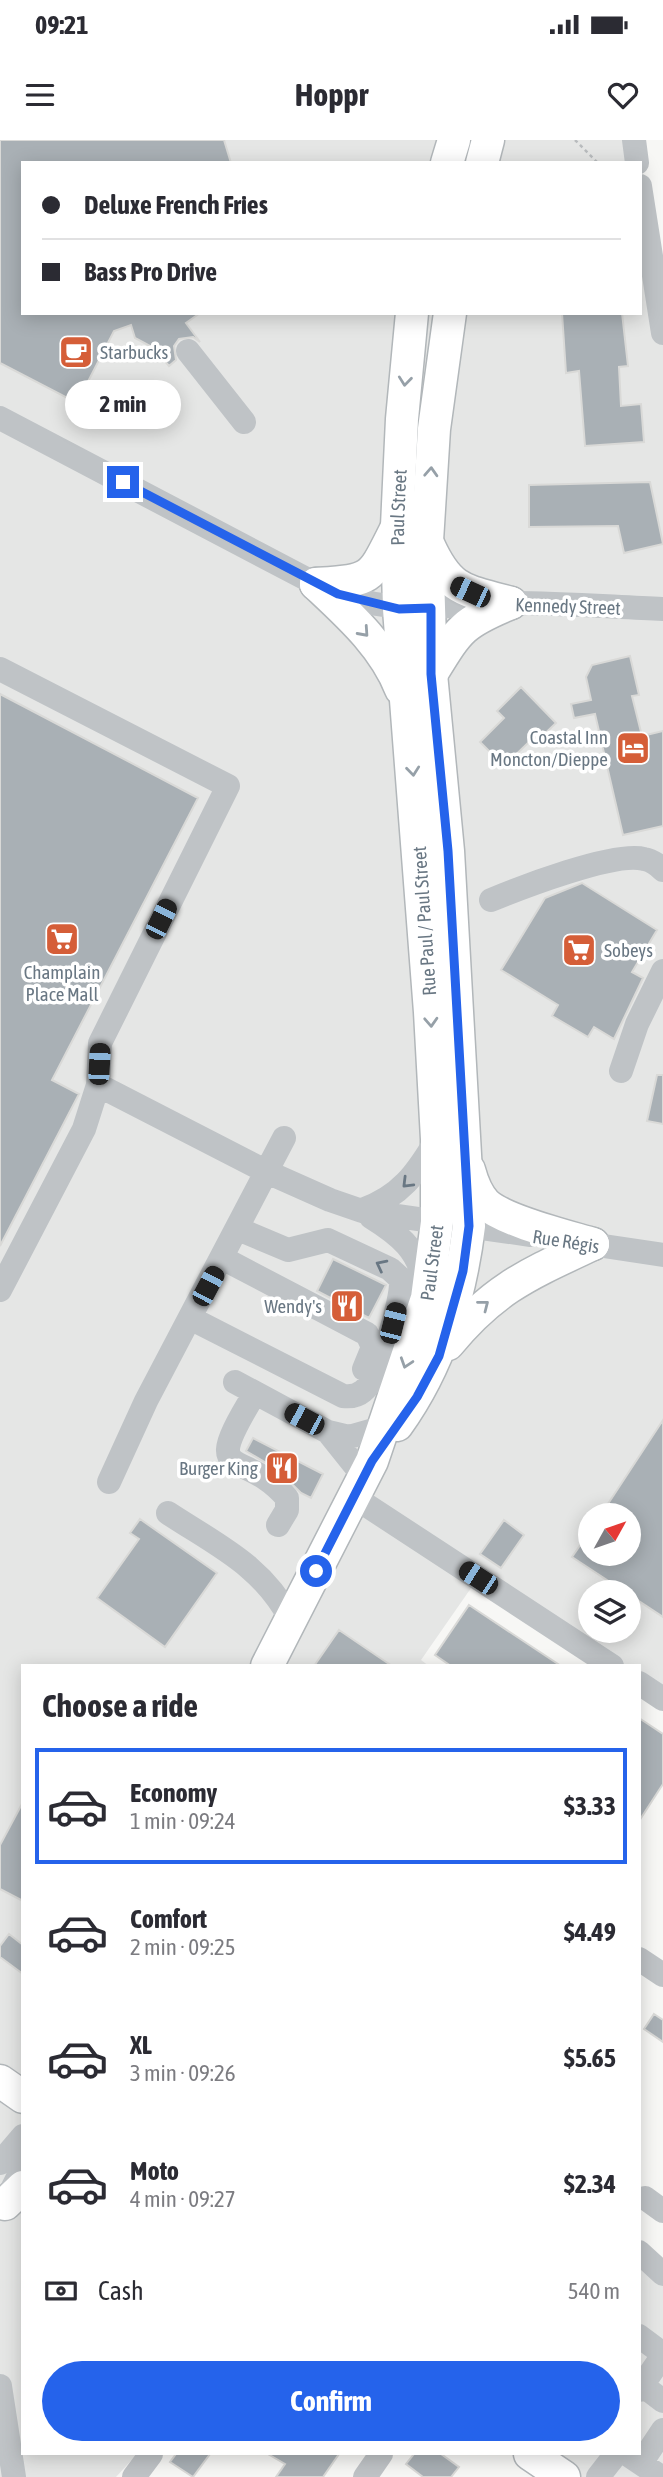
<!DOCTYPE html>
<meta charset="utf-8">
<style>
:root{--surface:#fff;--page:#f7f7f7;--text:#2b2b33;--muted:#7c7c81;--line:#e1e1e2;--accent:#2563eb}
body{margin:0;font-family:"Asap Condensed",sans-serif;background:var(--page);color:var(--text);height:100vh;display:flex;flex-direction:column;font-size:26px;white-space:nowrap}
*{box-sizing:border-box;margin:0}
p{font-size:23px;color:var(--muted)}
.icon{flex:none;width:38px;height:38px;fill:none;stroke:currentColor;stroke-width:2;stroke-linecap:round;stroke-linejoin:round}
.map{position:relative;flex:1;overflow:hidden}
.panel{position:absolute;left:21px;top:1524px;width:620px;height:791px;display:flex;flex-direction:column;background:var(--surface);border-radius:0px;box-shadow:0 4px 18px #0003}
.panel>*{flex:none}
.guide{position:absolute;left:21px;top:21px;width:621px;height:154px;border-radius:0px;box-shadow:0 4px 18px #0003;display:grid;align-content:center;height:154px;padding:0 21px;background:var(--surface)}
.needle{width:46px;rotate:50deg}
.tools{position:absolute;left:578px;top:1363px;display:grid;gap:14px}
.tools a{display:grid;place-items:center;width:63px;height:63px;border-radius:50%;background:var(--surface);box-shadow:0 4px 18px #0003;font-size:35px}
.end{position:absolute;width:32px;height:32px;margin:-16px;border:9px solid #2563eb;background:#fff;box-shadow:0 0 0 4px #fff}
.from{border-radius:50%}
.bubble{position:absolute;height:49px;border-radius:24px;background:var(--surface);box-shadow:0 4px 18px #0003;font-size:23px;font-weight:700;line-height:49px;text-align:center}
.car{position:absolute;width:21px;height:42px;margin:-21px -10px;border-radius:9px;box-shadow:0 0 5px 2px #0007;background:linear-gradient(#222 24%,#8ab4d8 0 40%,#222 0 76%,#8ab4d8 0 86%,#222 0)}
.guide b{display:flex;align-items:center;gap:24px;height:66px;font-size:26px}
.guide b+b{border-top:2px solid var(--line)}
.guide i{width:18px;height:18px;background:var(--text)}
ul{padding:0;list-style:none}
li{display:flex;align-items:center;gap:21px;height:116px;margin:0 14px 10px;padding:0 7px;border:4px solid transparent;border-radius:0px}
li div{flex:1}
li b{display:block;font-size:26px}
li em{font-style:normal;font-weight:700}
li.on{border-color:var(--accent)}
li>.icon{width:63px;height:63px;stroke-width:1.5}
h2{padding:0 21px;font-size:32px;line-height:84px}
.pay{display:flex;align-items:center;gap:18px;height:77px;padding:0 21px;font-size:26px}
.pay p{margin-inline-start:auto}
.cta{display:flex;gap:14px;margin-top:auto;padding:14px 21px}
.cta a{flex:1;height:80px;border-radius:42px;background:var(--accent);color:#fff;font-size:28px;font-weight:700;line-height:80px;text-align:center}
.status{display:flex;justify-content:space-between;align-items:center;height:49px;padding:0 35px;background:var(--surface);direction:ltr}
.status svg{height:19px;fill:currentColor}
header{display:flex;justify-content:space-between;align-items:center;height:91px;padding:0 21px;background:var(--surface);font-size:32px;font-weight:700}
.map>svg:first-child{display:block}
</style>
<div class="status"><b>09:21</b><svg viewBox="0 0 49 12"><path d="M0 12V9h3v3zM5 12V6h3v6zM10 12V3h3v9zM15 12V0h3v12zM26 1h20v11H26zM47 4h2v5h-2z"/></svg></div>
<header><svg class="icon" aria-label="menu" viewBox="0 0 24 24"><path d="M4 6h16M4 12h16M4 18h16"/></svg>Hoppr<svg class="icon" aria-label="heart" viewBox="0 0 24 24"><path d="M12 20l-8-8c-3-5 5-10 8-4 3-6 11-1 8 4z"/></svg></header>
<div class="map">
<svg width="663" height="2337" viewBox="0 0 663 2337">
<rect width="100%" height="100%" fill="#f7f7f5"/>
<path fill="#e5e6e5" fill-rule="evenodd" d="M0 0H634L637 23H23V173H640L641 46 663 192V1552L639 1543V1526H612L478 1438 421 1520 429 1526H23V2314H137L116 2337H0ZM590 1376H628V1414H590ZM590 1452H628V1491H590Z
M639 2112 663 2134V2337H564L530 2314H639Z"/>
<path fill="#a9b0b5" stroke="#d9d9d7" stroke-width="2" d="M0 0H224L231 23H23V173H200L186 183 200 202 193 197 179 199 174 206 176 220 169 226 154 208 135 198 131 185 114 191 77 263 0 223Z
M562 173H622L628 226 619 227 621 266 641 264 644 302 585 306 579 231 566 233Z
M650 342 663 404 624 413 618 386 529 387V345Z
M630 516 639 555 632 556 642 596 663 591V686L623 695 595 574 574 578 571 564 591 560 586 537 592 525Z
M521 547 556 583 533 605 530 601 504 626 480 602 504 578 497 571Z
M0 554 198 658 52 940 79 954 0 1106Z
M582 743 657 790 632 832 643 838 614 899 594 887 588 897 552 876 558 865 501 830 545 758Z
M657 935H663V984L647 981Z
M333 1119 386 1145 369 1178 317 1151Z
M663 1280V1477L572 1417 590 1391V1414H628V1376H600Z
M253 1298 323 1334 311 1358 301 1353 278 1330 246 1311Z
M140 1379 217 1433 165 1507 97 1458 139 1399 130 1393Z
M504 1380 524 1395 501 1428 480 1414Z
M469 1465 561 1526H451L435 1515Z
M339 1490 392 1526H314Z
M639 1578 663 1594V1644L639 1681Z
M23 1662V1761L0 1749V1705Z
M9 1794 23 1805V1834L0 1817V1806Z
M654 1874 663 1880V1902L644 1889Z
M176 2314H210L193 2337 170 2322Z
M268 2314H339L323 2337H276L285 2324Z
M414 2314H441L459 2327 451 2337H423L406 2324Z"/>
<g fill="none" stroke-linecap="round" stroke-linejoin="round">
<g stroke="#b2b7ba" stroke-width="35">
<g id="major">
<path d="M447 23 454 0"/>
<path d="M482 23 488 0"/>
<path d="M429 406C450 452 465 450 511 463"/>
<path d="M316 444C349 475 384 506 401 549"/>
<path d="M316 444C372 440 370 441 395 391"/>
<path d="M432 533C459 489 462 483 511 463"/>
<path d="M469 1030C472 1041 477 1055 486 1064 505 1081 566 1096 593 1104"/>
<path d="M448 1204C494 1148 529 1134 593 1104"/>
<path d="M397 1285C440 1225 460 1158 469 1086L448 711 431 534 427 401 434 289 450 173"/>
<path id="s1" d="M267 1526 372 1321 427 1158 437 1082V999L430 872 399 469 397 386 402 279 412 173"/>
<path d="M0 1941 23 1957"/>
<path d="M5 2064 23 2047"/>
<path d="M530 2314 564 2337"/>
</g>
</g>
<path stroke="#b9bcbe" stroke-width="2.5" stroke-dasharray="3.5 3.5" stroke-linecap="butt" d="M575 0 598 23"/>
<path stroke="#bfc3c6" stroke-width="24" d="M634 0 637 23
M640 46 663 193
M188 211 244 282
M0 278 316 444C390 480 435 464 512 463 562 463 613 467 663 469
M0 529 228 646 107 889 100 903 98 945 84 989 0 1150
M491 760C520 748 615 711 644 719 650 720 658 725 663 730
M621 931 637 884 663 831
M98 945 267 1032 330 1060 362 1071 531 1095
M362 1070C400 1057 417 1033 437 999
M371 1077C400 1095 420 1111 425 1147
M577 1102 663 1115
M222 1118 367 1194 373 1207 364 1229
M190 1178 343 1256C350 1257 357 1256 363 1251 379 1239 403 1159 401 1139L390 1129 328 1100 288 1110 238 1089
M235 1242 328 1292 364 1337
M255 1253C198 1346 242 1305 287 1358V1370L278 1385
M328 1292 349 1297 384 1287
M109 1342 146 1261 284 998
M354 1357 612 1526
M168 1373C218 1406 262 1425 291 1480
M639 1543 663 1559
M639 1819 663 1835
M0 2023 23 1996
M645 2058 663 2071
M6 2061 23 2027
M639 2112 663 2134
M639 2196 663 2214
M642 2245 663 2261
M0 2246 14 2337
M639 2250 663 2215
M627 2314 661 2337
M641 2323 663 2290
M134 2337 151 2314
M365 2337 381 2314
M598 2337 616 2314"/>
<use href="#major" stroke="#fff" stroke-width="32"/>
</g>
<defs><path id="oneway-chevron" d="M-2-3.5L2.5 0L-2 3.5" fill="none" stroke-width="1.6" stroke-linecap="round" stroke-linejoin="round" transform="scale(1.75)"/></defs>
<g stroke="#96a0a8">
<use href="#oneway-chevron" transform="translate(405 241) rotate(96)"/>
<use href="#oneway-chevron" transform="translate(431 332) rotate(-87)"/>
<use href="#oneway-chevron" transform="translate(364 492) rotate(48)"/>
<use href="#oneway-chevron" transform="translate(413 631) rotate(84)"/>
<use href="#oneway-chevron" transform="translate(431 882) rotate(87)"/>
<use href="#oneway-chevron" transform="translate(484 1165) rotate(-38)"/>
<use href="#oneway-chevron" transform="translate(406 1223) rotate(108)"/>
</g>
<g stroke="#697783">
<use href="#oneway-chevron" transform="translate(407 1043) rotate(135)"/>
<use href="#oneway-chevron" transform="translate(381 1125) rotate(-153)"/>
</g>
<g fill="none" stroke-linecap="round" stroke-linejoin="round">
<path stroke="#2563eb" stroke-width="9" d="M123 342 338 454 399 469 431 468V534L448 711 469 1086 463 1131 439 1216 417 1257 372 1321 316 1431"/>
</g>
<defs>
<g id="cafe-square" transform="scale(1.75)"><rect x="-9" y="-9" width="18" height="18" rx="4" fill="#d55e38" stroke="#fff"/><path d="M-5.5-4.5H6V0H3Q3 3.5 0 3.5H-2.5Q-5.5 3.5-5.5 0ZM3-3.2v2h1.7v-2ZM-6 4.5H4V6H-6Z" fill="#fff"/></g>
<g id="hotel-square" transform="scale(1.75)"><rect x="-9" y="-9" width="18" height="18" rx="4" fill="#d55e38" stroke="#fff"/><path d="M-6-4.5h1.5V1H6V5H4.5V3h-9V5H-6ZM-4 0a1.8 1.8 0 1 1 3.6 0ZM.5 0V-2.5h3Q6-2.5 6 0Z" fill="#fff"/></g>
<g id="supermarket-square" transform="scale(1.75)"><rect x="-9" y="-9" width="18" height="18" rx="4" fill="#d55e38" stroke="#fff"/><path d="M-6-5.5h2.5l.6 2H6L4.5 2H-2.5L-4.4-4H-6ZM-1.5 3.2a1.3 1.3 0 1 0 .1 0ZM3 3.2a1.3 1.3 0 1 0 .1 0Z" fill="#fff"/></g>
<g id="restaurant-square" transform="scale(1.75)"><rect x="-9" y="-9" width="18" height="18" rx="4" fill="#d55e38" stroke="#fff"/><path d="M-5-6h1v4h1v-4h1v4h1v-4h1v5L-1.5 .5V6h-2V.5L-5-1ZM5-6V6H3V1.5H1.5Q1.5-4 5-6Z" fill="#fff"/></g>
</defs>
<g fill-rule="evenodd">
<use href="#cafe-square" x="76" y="212"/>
<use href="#hotel-square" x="633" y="608"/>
<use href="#supermarket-square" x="62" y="799"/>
<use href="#supermarket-square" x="579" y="810"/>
<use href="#restaurant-square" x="347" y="1166"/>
<use href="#restaurant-square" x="282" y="1328"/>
</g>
<g text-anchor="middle" stroke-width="7" stroke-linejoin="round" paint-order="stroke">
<g font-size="19" fill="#697783" stroke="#fff" text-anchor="end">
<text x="100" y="219" text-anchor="start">Starbucks</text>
<text x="608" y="604">Coastal Inn<tspan x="608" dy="22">Moncton/Dieppe</tspan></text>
<text x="604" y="817" text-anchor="start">Sobeys</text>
<text x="62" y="839" text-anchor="middle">Champlain<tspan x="62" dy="22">Place Mall</tspan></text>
<text x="322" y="1173">Wendy's</text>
<text x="258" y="1335">Burger King</text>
</g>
<g font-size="19" fill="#697783" stroke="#fff">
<text dy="7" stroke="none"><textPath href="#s1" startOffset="1195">Paul Street</textPath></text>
<text transform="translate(568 466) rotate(2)" y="7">Kennedy Street</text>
<text transform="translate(424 781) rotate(-94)" y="7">Rue Paul / Paul Street</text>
<text transform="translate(566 1101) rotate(9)" y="7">Rue Régis</text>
<text dy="7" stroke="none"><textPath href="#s1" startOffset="438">Paul Street</textPath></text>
</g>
</g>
</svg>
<div class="tools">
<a><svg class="needle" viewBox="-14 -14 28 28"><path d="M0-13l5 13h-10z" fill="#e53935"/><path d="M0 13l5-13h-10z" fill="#7c7c81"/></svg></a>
<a><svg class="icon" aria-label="layers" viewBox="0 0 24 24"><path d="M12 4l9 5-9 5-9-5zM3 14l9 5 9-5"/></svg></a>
</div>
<i class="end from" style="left:316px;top:1431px"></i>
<i class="end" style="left:123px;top:342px"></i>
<div class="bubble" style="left:65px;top:240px;width:116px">2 min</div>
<i class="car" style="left:470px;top:452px;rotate:295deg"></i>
<i class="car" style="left:161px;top:779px;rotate:26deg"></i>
<i class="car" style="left:99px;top:924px;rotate:3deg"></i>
<i class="car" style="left:208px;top:1146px;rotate:28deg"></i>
<i class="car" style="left:393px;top:1183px;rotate:14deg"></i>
<i class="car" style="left:304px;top:1279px;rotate:298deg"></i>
<i class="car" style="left:478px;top:1438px;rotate:303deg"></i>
<div class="guide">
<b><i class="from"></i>Deluxe French Fries</b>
<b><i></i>Bass Pro Drive</b>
</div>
<section class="panel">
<h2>Choose a ride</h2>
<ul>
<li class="on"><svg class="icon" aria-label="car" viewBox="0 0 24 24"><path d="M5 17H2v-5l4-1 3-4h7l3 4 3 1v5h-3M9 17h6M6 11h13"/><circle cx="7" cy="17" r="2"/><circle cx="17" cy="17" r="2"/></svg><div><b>Economy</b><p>1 min · 09:24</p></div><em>$3.33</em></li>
<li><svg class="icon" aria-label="car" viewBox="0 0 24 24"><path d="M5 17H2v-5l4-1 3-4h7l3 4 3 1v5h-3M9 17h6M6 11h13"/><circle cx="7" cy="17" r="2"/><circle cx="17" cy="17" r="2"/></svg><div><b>Comfort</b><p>2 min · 09:25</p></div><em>$4.49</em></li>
<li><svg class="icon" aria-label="car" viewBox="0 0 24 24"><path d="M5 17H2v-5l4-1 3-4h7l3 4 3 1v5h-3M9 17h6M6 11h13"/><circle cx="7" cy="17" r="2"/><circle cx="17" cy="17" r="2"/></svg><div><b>XL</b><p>3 min · 09:26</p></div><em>$5.65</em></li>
<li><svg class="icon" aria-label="car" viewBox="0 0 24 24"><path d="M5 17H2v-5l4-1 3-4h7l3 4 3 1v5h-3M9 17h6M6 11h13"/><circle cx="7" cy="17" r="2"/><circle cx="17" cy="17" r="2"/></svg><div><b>Moto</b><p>4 min · 09:27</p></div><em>$2.34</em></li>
</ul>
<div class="pay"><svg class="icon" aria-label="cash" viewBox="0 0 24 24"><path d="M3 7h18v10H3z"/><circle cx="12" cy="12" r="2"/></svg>Cash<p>540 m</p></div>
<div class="cta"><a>Confirm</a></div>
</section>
</div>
